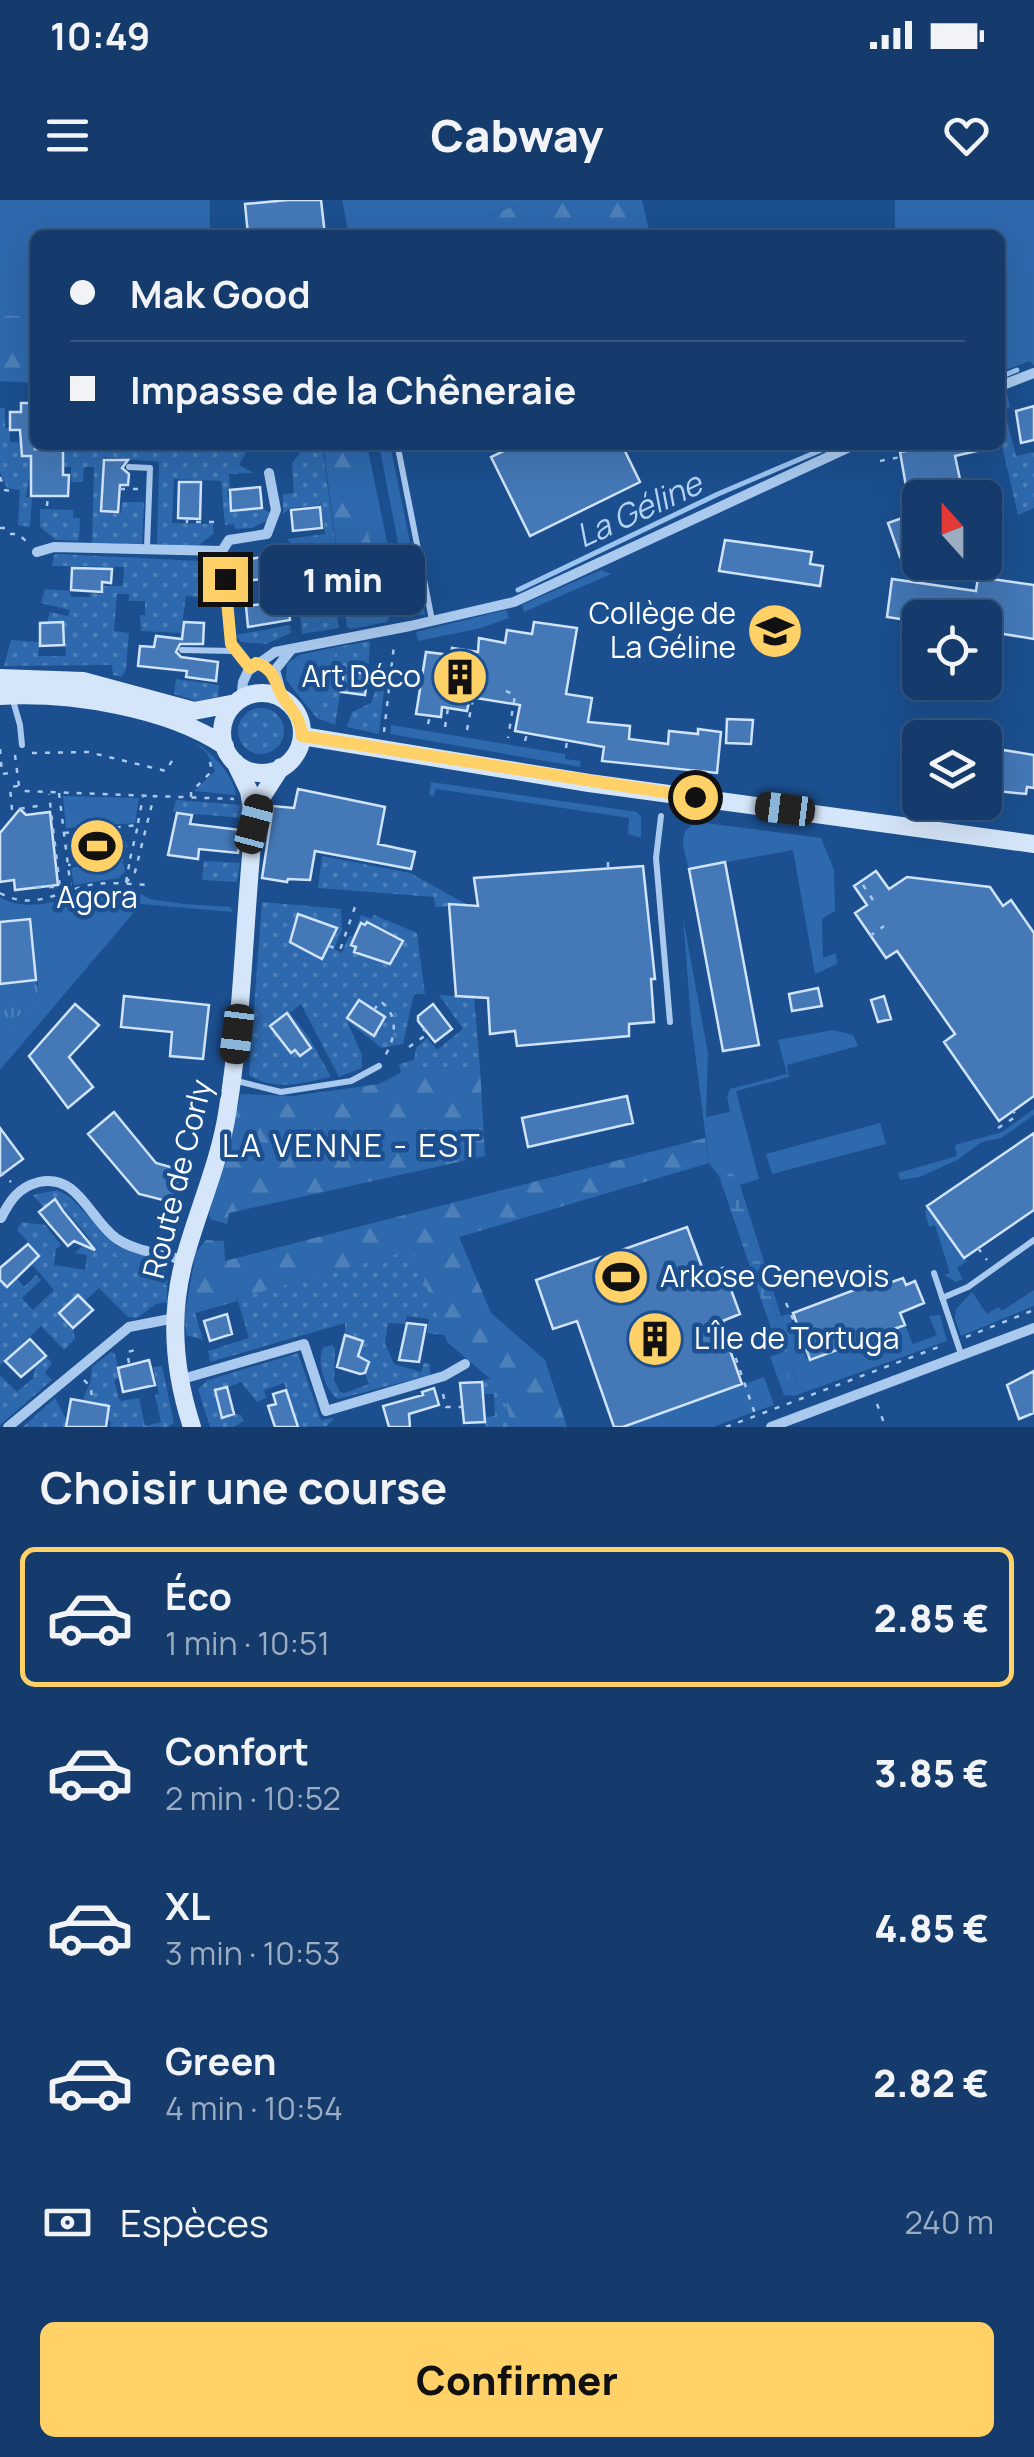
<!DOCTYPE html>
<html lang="fr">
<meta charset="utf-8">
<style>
:root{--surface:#143b6b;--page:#1d4271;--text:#f1f3f6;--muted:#9dadc1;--line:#33557e;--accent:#ffd166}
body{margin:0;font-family:Manrope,sans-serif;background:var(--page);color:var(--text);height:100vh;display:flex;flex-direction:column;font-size:38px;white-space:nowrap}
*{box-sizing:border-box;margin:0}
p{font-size:32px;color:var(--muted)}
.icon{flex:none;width:55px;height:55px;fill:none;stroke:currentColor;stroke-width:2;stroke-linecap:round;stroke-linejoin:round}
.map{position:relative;height:1227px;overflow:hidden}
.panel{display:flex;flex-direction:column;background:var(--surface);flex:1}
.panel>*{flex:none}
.top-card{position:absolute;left:30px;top:30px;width:975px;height:220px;border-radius:15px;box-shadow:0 10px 40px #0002,0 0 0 2px var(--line);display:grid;align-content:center;height:220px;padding:0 40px;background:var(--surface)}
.needle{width:65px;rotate:339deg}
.fabs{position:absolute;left:902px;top:280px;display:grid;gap:20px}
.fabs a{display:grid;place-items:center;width:100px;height:100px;border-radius:15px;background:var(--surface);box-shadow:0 10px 40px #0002,0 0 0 2px var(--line);font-size:50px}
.end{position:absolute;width:45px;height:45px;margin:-22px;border:12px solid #ffd166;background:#111;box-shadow:0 0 0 5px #111}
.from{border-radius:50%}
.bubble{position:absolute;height:70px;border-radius:15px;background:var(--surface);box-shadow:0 10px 40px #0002,0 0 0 2px var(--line);font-size:32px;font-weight:800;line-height:70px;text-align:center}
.car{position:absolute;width:30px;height:60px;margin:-30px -15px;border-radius:12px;box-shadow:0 0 8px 2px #0007;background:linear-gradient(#222 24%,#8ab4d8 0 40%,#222 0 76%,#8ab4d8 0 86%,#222 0)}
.top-card b{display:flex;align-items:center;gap:35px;height:95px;font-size:38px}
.top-card b+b{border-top:2px solid var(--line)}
.top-card i{width:25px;height:25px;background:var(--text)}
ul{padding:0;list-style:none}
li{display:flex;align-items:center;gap:30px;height:140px;margin:0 20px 15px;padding:0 20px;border:5px solid transparent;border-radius:15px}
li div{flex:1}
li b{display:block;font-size:38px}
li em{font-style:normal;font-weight:800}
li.selected{border-color:var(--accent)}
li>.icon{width:90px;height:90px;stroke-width:1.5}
h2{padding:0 40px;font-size:45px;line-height:120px}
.pay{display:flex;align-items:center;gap:25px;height:110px;padding:0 40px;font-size:38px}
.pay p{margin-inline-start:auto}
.cta{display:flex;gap:20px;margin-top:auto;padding:20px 40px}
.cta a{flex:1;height:115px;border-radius:15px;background:var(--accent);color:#111;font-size:40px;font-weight:800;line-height:115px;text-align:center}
.status{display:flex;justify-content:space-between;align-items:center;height:70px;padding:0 50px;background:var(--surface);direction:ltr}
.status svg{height:28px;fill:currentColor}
header{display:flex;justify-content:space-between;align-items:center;height:130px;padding:0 40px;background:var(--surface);font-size:45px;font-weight:800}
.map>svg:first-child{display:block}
</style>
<div class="status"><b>10:49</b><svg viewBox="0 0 49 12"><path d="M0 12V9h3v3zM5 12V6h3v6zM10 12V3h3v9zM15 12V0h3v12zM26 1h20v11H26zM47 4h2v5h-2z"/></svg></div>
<header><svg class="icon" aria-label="menu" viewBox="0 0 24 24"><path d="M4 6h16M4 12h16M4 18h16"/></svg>Cabway<svg class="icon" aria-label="heart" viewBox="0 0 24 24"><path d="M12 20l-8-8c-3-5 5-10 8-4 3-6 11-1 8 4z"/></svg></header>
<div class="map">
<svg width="1034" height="1227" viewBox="0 0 1034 1227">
<defs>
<pattern id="forest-firs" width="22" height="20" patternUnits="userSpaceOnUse" patternTransform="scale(2.5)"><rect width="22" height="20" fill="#2e69ad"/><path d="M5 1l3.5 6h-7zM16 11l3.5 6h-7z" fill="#4d80b9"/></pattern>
<pattern id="wetland-marsh" width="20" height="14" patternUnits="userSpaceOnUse" patternTransform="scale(2.5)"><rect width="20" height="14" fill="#2e69ad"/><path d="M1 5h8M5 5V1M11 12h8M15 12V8" fill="none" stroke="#4d80b9"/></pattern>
<pattern id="park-tufts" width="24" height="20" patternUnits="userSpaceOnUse" patternTransform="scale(2.5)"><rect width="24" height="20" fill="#2e69ad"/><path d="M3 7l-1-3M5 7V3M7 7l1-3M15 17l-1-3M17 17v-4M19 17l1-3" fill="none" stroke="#4d80b9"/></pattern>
<pattern id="garden-dots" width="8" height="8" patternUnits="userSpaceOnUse" patternTransform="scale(2.5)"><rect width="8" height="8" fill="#2e69ad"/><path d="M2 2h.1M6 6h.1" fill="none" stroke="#4d80b9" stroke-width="1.8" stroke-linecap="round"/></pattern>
</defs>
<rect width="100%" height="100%" fill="#1b4f8f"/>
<path fill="#2e69ad" d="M0 0H210V35H35V117L0 115Z
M342 0H530L489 16V35H349Z
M895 0H1034V166L1030 161 1000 172V35H895Z
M350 245H367L396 385 394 406 387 422Z
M379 245H390L425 414 421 415 417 413 406 384Z
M601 370 611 374 524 412 522 405Z
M506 410 509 418 481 428 418 441 416 432Z
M336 447 332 478 311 511 286 480 287 464 299 455Z
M391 525 565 554V559L581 561 580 567 390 534Z
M196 543C212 552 234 577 236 595L194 591 215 571 207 553Z
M431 582 637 612 641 617V638L628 634 629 618 436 589 434 596 429 595Z
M63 596 139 598 135 623 66 628Z
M698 622 821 638 834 670 835 711 822 719 823 758 836 753 837 764 815 774 793 650 689 669C684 648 675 632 698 622Z
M119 628 128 647 125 648 122 658 75 663 67 646 73 634Z
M123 662 125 671 119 678 74 685 71 669 74 667Z
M105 688 131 689 150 699 184 704 230 707 233 712 141 704 0 870V834L39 796 30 719 0 722V697C32 716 72 695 105 688Z
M683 718 708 853 706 917 730 912 727 896 730 889 787 874 778 840 833 830 853 835 858 846 787 865 789 877 736 891 759 979 740 985 781 1116 789 1114 806 1158 811 1160 905 1125 913 1144 937 1135 929 1116 940 1115 947 1141 794 1196 784 1195 770 1157 780 1153 790 1183 797 1180 731 968 709 963 691 820Z
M1034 909V915L1001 938 982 942 957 960 920 977 900 980 898 973 957 956 955 945 1002 932Z
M880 923 886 944 772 974 766 954Z
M927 1006 967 1061 957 1068 963 1079 956 1082 944 1075 950 1073 935 1025 929 1027 925 1012Z
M116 1046C137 1053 173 1058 167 1086L111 1053H123Z
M1034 1090V1106L961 1136 955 1119 956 1109 972 1092 987 1114 998 1107 1002 1111Z
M764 1177 774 1205 713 1227H623Z"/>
<path fill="url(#forest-firs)" d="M530 0H642L650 35H489V16Z
M0 115 35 117V183L0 181Z
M323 245H350L387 422 351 429 347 427Z
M480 867 485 956 229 1013 227 1024 210 1019 209 1013 241 894 293 896 379 884 410 868Z
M705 938 709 963 459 1037 491 1113 545 1160 567 1227H512L501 1188 447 1142 412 1051 185 1113 196 1052 206 1040 224 1041 225 1061Z"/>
<path fill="url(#wetland-marsh)" d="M709 963 731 967 797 1181 790 1184 719 976Z"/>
<path fill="url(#park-tufts)" d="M36 780 39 796 0 834V784Z"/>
<path fill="url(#garden-dots)" d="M1006 190 1010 207 1004 209 1016 256 1034 252V308L1018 315 1000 237V192Z
M0 208H5V228H10V242L83 245 84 249H219V245H232L246 252 239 265 254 273 229 274 230 291 227 292 231 310 262 308 270 313 268 320 252 328 235 329 234 324 225 325 221 281 174 279 172 323 213 324 214 333 198 346 157 344 159 262 103 257 100 312 121 313 122 302H144L142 344 92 343 94 267H84L83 282H71V267L31 266 26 297 32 298 30 327 18 325 20 290 7 288 0 272Z
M306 245H322L339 370 300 375 294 346 287 339 325 334 321 305 290 308 283 314V294L294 293 292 263Z
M40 309 73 310V318H80L79 341 56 340 40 327Z
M59 354 200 361 211 368 221 398 186 396 181 433 141 431 140 415H145V401H129V394H117L114 431 129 433 126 468 122 477 113 475 112 465 4 466 11 440 40 442 38 456H66L63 423H47L50 412 68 416 70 410 41 403 45 389 69 391 72 397H90L91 393 103 394 104 386H123L124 367 52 366 54 355Z
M335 401 339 428 302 434 299 406Z
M290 425 291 433 266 444 241 442 236 435Z
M370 441 368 474 344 470 335 525 317 518 311 511 332 478 336 447Z
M386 472 379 534 347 527 352 512 371 503 381 474Z
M176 479 219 485 218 497 197 501 174 494Z
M238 531a23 23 0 1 1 46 0a23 23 0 1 1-46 0Z
M176 600 242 605V618L173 612Z
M322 656 410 673 468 705 435 707 434 697 318 688Z
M204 661 240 663 237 682 202 680Z
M262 702 341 709 342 730 334 749 342 753 349 736 353 737 361 715 371 719 374 715 417 733 425 794H414L403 844 382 848 347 821 362 855V868L339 877 301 804 290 813 310 839 331 877C301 883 276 892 249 875Z
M439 795 474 797 480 867 410 868 401 873 399 864 414 860 416 848 427 838 437 850 463 829Z
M57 990 70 997 123 1053 114 1054 167 1086V1102L156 1104 137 1118 128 1117 99 1088 85 1101 78 1095 60 1113 73 1128 75 1139 64 1150 41 1126 0 1165V1080L7 1087 17 1078 24 1087 36 1075 41 1080 22 1098 33 1110 54 1090 31 1063 40 1055 17 1030 22 1022 45 1025 61 1045 56 1049 54 1065 85 1070 87 1055 75 1053 90 1039 55 999 44 1008 33 995Z
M412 1050 445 1135 427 1133 429 1119 407 1116 405 1124 388 1123 385 1144 394 1164 421 1172 424 1163 430 1164V1175L338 1199C325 1190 316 1162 323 1148L332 1145 335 1149 334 1180 340 1192 345 1193 369 1184 358 1156 363 1141 345 1135V1123L210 1162 208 1151 249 1138 238 1101 195 1113 203 1140 186 1135 185 1113Z
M111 1152 115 1154 120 1177 114 1181 120 1201 139 1198 145 1226 161 1222 155 1195 159 1194 153 1167 162 1166 174 1223 168 1227H110L111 1222 107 1219 109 1206 82 1201 90 1183 92 1167Z
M298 1153 321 1220 334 1218 327 1226 299 1227 284 1183 264 1190 266 1198 257 1202 241 1182 227 1188 234 1214 241 1215 244 1221 234 1227H210L198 1189 208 1180Z
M46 1156 52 1163 45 1173 52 1180 0 1225V1175L17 1192 33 1178 35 1166Z
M491 1179 501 1188 512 1227H486L485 1217 495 1216 494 1194H482V1180Z
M55 1198 67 1221 66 1227H23Z"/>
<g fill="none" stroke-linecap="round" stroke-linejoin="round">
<path stroke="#9cc4f0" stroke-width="5" d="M1000 177 1017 170
M518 390 718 294 833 245"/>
</g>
<path fill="#4478b7" stroke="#cfe3fa" stroke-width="2.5" d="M288 0H321L325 35H248L245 4Z
M21 203H35V249H63V275H69L68 296H31V256H22L20 230H10V212H21Z
M1034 206V240L1021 243 1016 211Z
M516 245H622L640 282 530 336 491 257Z
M939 245H980L981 250 955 256 964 298H920V349L900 357 888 323 911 315 900 252Z
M104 260H128L122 268 129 274 128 285H120L118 312 101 311Z
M179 282H201L200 319 178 318Z
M260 287 262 308 231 311 230 290Z
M320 307 322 328 293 331 291 310Z
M725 340 812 352 810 364 823 366 820 386 719 371Z
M284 354 286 376 245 381 242 360Z
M72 368 112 369 111 383 102 382V392L71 390Z
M328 372 331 394 291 399 289 377Z
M978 377 1034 385V439L985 431V418H920V422L887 417 892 379 976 391Z
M288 401 290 420 248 427 246 406Z
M63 422 64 445 40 446V423Z
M184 422 204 423 203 444H180L176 452 181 457 218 462 216 481 186 477 187 471 138 466 140 446 154 447 156 436 182 439Z
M534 422 577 428 566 494 592 498 588 522 630 526 629 539 668 544 669 531 698 534V529L721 532 717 573 602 561 604 547 515 531 520 505 470 497 467 511 442 507 441 517 416 514 426 452 451 455 452 448 478 452 479 438 505 443 507 430 532 434Z
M344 470 368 474 365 495 341 492Z
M727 519 753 520 751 544 726 543Z
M985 547 1034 555V588L1027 587 1026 594 996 591 997 582 985 580Z
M298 589 385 607 378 644 415 652 411 669 315 651 310 680 288 679 287 682 262 678 273 606 294 608Z
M20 609 26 615 50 612 58 685 15 690 14 680 0 682V633Z
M177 613 192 615 190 624 241 630 238 653 199 649 198 659 168 655Z
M725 662 759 845 723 851 689 669Z
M643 666 655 779H651L654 822 629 824V836L517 846 515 831 490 834 488 798 456 796 449 704 478 706 474 678Z
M876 671 889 689 907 677 990 687 1003 706 1011 700 1034 733V896L999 921 944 842 955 834 897 751 886 758 855 713 867 705 854 686Z
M298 714 337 728 322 759 290 742Z
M30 719 36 780 0 784V722Z
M367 722 403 741 390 764 354 752 356 747 351 745 361 723 365 725Z
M818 788 822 806 792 811 789 794Z
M124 796 209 805 203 859 170 856 172 832 121 827Z
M884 796 891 819 878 822 871 800Z
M359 800 385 817 374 836 347 818Z
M75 804 99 825 69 857 93 887 68 908 29 856Z
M433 804 452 829 435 842 418 821V816Z
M287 813 311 848 300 856 295 850 291 853 270 826Z
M627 896 633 923 528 947 522 918Z
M114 912 156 963 181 970 171 1002 139 994 88 934Z
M0 928 23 959 0 976Z
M1034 933V1010L964 1058 927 1006Z
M55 999 63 1011 95 1050 74 1041 68 1046 48 1023 39 1012Z
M687 1027 705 1075 723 1068 740 1114 720 1122 742 1184 623 1227H614L577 1121 553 1129 536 1080Z
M28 1044 39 1056 7 1087 0 1080V1068Z
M886 1078 889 1083 903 1078 906 1085 915 1081 924 1103 900 1113 905 1125 810 1160 793 1113Z
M78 1095 93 1110 73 1128 59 1113Z
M227 1114 232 1134 210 1141 204 1121Z
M407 1123 426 1125 419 1162 399 1160Z
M345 1135 363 1141 358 1156 369 1162 365 1173 360 1174 337 1167Z
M30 1139 46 1156 21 1177 5 1161Z
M149 1160 155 1185 123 1192 118 1168Z
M1034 1171V1213L1019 1219 1007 1185Z
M482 1182 485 1222 464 1223 460 1183Z
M227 1187 234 1214 222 1218 215 1190Z
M434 1188 439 1205 409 1214 410 1227H389L383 1206 423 1195 422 1192Z
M286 1190 298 1227H275L268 1206 276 1204 273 1194Z
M71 1199 109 1206 106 1227H66Z"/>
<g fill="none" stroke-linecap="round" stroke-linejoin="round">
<path stroke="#a9c9ee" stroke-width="2.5" stroke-dasharray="5 8" stroke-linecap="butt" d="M962 249 977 246
M880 261 901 257
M0 277 5 290 11 291
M120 289H138
M47 306 48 296
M187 318V322H217
M0 328H10
M10 334H18L26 341
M506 491 515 495 508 538
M428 524 430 516
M445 527 448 508
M467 530 473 498
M384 532 394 445
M525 541 527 534
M566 548 567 541
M0 549 2 574 16 572
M32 553 88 552 166 571 176 554
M15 555 19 586 24 591 153 596
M18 586 10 587 12 610 38 606 39 614
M59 593 71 690
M191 597V592L212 571 209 558
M138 623 143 597
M64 633 138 625 130 659 68 665
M608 662V669
M126 682 130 660
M126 683 135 672 154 596 234 599
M863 685 873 700
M36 687H60L49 594
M0 693C31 710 54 694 85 686 105 681 128 684 149 685
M870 736 884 726
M329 746 340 750 356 704
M374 810 380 801C399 815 396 837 385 856
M409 847 426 835 423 831 425 829
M998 928 1017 916 1013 911
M0 972 11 982
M978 1048 987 1060
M786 1103 809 1156
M723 1121 755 1214
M966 1137 1034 1110
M129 1163 127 1152 141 1149
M84 1180 91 1187 92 1203
M443 1194 446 1207H461
M877 1204 884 1223
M726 1227 944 1145"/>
<path stroke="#a9c9ee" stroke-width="6" d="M414 245 398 248 432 420
M129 267 150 268 147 348
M182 450 234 451
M12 497 20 525 22 545
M661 616 656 658 670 822
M233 880 281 892 351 881 379 866
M934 1073 962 1157
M942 1098 968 1087 1034 1040"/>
<path stroke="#a9c9ee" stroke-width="10" d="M1000 186 1034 173
M37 352 54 347 222 351
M250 469 231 444 222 351 229 340 267 334 276 310 269 273
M241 499 243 482 248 471 275 452 410 426 514 402 854 245
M283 499 275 470 291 450
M1 1018C10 1000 19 987 39 982 78 973 90 1020 117 1039 135 1051 163 1054 184 1060
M179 1180 304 1144 326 1211 444 1176 465 1164
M8 1227 129 1127 175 1118
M771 1227 1034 1128"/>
<path stroke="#d6e6fa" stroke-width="18" d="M0 478 83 481 194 511 236 503
M222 533a40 40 0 1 1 80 0a40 40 0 1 1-80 0Z
M0 496C69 492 167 507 225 546
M302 536 589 583 1034 644
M235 562 249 591 253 617
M192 1227C174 1172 169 1117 184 1061 197 1012 219 964 227 914 243 818 244 720 254 623L259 601 281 567"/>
</g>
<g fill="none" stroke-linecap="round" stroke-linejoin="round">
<path stroke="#ffd166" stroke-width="12" d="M225 379 231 444 250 468 256 463C277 470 274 485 285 500 294 513 300 518 302 536L695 597"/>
</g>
<defs>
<g id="school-disc" transform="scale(2.875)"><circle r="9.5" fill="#ffd166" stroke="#1b4f8f"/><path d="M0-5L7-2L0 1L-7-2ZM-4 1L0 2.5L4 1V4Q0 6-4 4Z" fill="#111"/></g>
<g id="building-disc" transform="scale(2.875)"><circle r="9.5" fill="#ffd166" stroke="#1b4f8f"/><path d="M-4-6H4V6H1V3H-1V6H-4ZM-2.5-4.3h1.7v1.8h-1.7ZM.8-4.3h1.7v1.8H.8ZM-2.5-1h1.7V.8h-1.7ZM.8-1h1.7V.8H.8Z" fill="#111"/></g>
<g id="stadium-disc" transform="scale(2.875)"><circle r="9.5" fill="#ffd166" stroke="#1b4f8f"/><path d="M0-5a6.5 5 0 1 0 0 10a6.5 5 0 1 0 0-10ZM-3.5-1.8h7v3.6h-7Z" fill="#111"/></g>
</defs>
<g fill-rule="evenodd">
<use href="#school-disc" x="775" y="431"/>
<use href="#building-disc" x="460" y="477"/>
<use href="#stadium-disc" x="97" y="646"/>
<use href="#stadium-disc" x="621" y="1077"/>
<use href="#building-disc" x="655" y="1139"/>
</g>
<g text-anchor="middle" stroke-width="9" stroke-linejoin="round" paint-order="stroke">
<g font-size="30" fill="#fff" stroke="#1b4f8f" text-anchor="end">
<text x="736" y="424">Collège de<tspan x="736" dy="34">La Géline</tspan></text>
<text x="421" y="487">Art Déco</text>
<text x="97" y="708" text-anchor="middle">Agora</text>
<text x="660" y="1087" text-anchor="start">Arkose Genevois</text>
<text x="694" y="1149" text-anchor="start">L'Île de Tortuga</text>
</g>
<g font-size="30" fill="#fff" stroke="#1b4f8f">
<text transform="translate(178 979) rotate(-76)" y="10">Route de Corly</text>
</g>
<g font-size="32" font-style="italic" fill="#b5d3f5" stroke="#1b4f8f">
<text transform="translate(639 310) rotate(-25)" y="11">La Géline</text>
</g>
<g font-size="32" letter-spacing="2.5" fill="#fff" stroke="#1b4f8f">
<text x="352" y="957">LA VENNE - EST</text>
</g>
</g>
</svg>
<div class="fabs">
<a><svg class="needle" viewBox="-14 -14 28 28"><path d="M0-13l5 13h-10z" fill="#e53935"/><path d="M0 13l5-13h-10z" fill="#9dadc1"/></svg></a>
<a><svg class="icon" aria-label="locate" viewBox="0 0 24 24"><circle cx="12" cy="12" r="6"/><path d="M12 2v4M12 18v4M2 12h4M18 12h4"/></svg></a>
<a><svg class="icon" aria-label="layers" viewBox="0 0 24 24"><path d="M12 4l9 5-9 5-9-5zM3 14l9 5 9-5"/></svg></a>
</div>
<i class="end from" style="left:695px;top:597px"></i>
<i class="end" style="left:225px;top:379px"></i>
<div class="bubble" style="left:260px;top:345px;width:165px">1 min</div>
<i class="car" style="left:785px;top:609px;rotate:277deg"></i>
<i class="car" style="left:254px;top:624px;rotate:15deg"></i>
<i class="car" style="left:237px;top:834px;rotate:187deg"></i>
<div class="top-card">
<b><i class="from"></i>Mak Good</b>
<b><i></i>Impasse de la Chêneraie</b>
</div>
</div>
<section class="panel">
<h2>Choisir une course</h2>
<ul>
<li class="selected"><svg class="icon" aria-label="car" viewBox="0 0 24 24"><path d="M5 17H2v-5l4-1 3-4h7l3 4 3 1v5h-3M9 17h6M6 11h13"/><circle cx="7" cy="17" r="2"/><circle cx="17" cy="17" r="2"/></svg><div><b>Éco</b><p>1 min · 10:51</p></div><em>2.85 €</em></li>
<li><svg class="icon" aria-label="car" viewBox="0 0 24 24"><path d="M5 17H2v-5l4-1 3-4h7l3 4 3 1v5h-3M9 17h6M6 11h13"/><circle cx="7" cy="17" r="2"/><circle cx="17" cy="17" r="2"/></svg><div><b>Confort</b><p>2 min · 10:52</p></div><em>3.85 €</em></li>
<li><svg class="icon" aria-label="car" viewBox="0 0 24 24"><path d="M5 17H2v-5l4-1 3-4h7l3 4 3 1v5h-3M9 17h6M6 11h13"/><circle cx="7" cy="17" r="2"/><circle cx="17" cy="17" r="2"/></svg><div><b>XL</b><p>3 min · 10:53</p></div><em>4.85 €</em></li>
<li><svg class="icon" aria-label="car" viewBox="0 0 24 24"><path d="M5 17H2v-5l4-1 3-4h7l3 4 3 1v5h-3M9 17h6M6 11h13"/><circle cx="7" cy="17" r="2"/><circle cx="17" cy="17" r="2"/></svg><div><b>Green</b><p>4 min · 10:54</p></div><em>2.82 €</em></li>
</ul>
<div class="pay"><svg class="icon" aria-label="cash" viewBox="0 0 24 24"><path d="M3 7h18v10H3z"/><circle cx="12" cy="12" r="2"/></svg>Espèces<p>240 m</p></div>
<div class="cta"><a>Confirmer</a></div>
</section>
